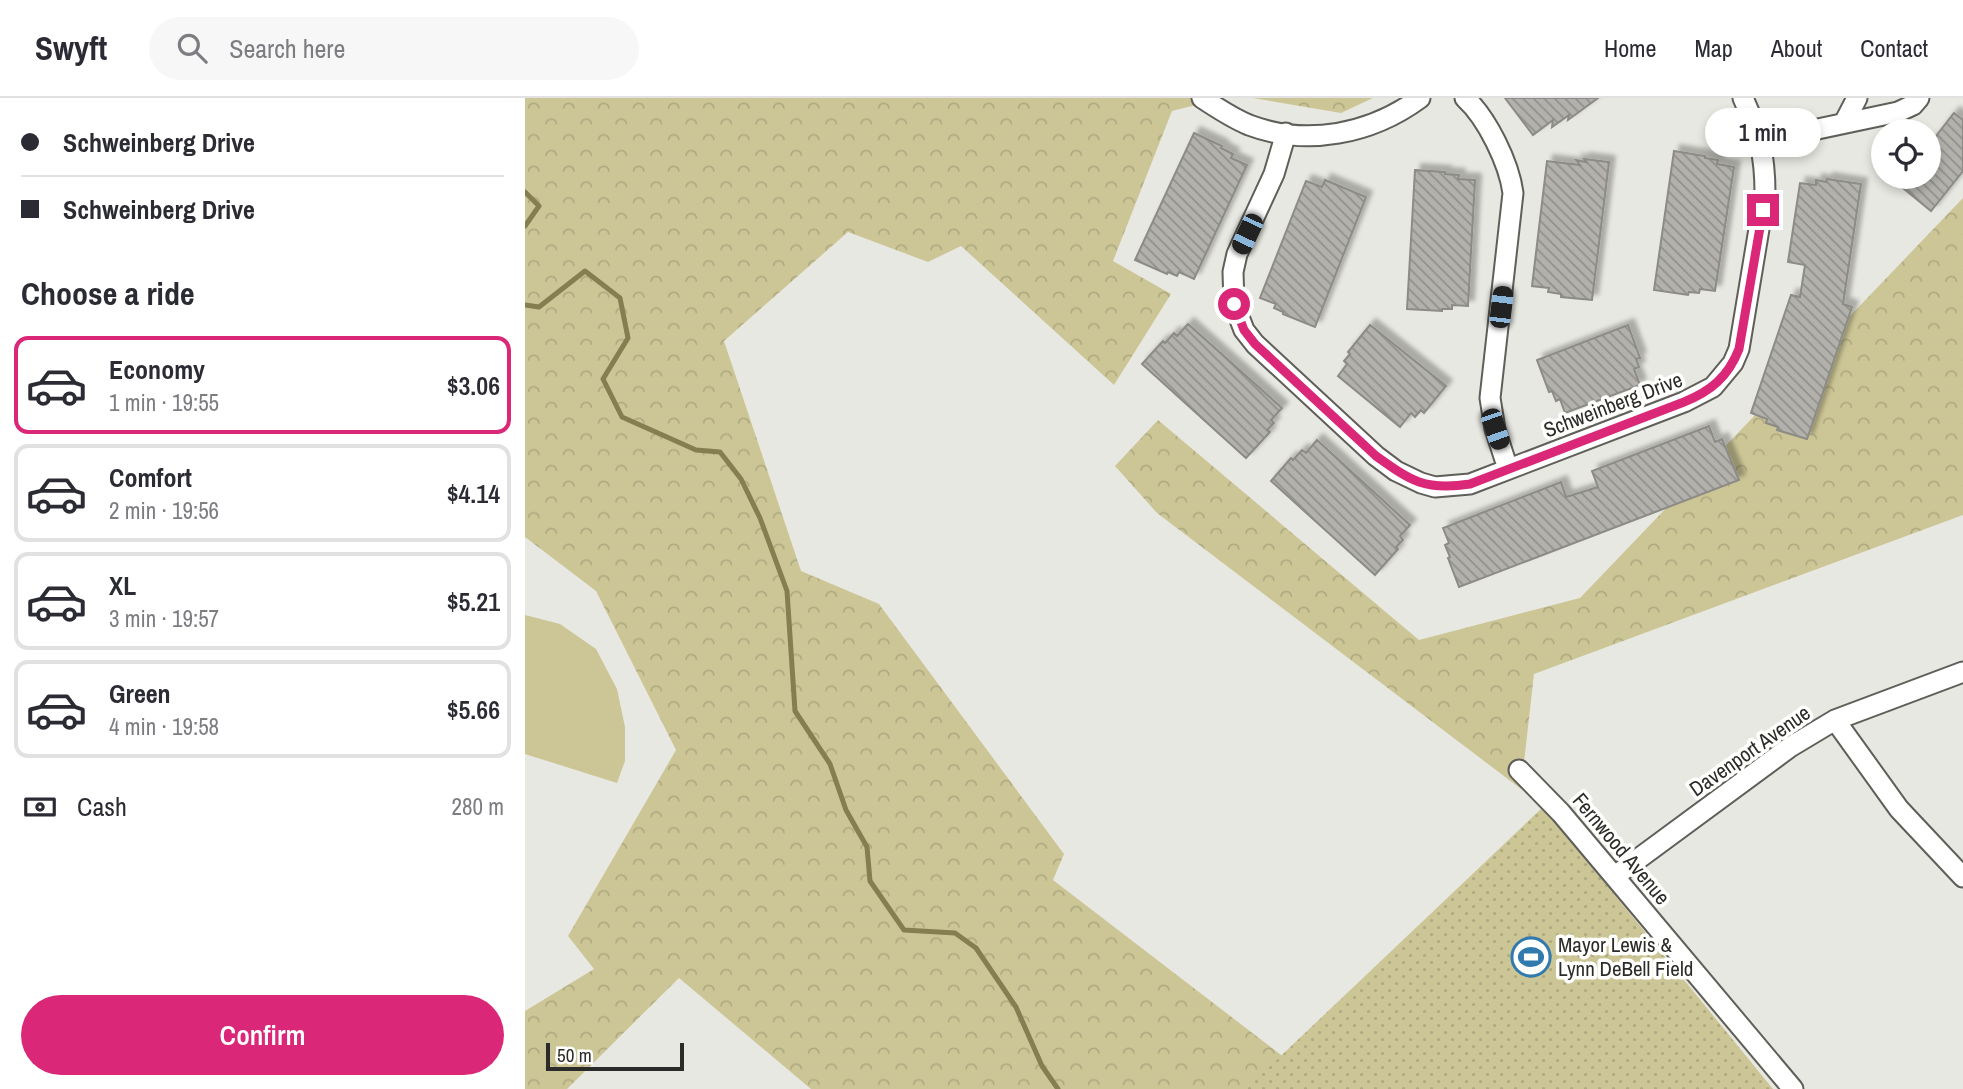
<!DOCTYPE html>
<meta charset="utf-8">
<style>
:root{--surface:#fff;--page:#f7f7f7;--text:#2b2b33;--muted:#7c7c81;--line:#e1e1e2;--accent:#db2777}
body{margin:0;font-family:"Archivo Narrow",sans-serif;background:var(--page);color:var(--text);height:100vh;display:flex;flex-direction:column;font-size:26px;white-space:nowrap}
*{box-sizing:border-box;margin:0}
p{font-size:23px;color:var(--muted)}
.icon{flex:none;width:38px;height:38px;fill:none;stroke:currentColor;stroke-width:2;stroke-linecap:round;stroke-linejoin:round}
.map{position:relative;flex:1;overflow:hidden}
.sheet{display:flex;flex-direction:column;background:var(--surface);width:525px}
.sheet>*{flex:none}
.top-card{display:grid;align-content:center;height:154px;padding:0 21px;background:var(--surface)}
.fabs{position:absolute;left:1346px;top:21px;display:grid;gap:14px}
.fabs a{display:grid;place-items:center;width:70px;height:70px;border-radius:50%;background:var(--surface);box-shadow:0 4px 10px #0003;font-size:35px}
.scale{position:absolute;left:21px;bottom:18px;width:138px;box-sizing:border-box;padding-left:7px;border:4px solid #2b2b29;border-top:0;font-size:19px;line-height:24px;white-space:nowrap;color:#2b2b29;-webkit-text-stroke:5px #fffffe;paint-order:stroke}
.end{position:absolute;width:32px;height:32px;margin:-16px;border:9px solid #db2777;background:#fff;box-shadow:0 0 0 4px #fff}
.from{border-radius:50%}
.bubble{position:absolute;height:49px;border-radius:24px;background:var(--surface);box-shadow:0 4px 10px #0003;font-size:23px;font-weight:600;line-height:49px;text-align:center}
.car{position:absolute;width:21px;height:42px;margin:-21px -10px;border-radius:9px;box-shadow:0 0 5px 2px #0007;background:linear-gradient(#222 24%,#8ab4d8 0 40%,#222 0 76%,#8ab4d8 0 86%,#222 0)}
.top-card b{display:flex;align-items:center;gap:24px;height:66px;font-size:26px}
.top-card b+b{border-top:2px solid var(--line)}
.top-card i{width:18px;height:18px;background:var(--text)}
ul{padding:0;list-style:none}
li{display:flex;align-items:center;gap:21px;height:98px;margin:0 14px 10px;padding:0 7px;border:4px solid var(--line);border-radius:14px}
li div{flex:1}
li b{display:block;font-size:26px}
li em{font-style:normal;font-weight:600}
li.current{border-color:var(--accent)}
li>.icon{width:63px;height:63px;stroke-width:1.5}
h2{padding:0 21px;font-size:32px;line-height:84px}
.pay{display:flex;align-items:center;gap:18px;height:77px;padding:0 21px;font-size:26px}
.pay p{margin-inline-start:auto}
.primary-button{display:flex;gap:14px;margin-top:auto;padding:14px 21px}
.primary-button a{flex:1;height:80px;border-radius:42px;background:var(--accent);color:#fff;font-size:28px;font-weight:600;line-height:80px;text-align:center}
header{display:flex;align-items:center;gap:42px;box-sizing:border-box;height:98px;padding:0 35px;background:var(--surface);border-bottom:2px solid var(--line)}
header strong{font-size:33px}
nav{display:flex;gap:38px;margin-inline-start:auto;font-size:24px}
.search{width:490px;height:63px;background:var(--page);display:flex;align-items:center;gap:18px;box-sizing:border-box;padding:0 24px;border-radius:38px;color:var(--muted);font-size:26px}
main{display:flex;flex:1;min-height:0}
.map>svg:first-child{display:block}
</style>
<header>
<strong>Swyft</strong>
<div class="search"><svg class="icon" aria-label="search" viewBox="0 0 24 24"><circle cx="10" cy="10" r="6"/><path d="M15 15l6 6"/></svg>Search here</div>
<nav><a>Home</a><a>Map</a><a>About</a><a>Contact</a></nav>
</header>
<main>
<section class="sheet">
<div class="top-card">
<b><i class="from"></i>Schweinberg Drive</b>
<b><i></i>Schweinberg Drive</b>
</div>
<h2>Choose a ride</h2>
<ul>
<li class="current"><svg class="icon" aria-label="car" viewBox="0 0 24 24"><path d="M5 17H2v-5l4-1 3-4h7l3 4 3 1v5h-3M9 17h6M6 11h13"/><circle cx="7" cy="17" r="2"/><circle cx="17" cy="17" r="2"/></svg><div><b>Economy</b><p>1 min · 19:55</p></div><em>$3.06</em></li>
<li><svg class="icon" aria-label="car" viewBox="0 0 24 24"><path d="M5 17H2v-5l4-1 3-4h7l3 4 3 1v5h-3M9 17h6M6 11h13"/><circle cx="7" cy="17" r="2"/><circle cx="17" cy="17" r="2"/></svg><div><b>Comfort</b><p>2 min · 19:56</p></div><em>$4.14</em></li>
<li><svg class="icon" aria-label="car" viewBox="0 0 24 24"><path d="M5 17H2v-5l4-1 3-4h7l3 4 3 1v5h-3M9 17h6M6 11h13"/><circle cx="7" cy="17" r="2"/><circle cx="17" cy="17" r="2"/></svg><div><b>XL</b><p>3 min · 19:57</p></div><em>$5.21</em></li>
<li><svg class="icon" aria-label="car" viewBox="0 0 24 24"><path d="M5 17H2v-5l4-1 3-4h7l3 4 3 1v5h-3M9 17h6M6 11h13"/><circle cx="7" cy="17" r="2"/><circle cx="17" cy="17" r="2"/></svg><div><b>Green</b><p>4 min · 19:58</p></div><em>$5.66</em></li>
</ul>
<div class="pay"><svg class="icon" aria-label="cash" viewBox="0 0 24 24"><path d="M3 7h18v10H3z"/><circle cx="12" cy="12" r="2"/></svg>Cash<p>280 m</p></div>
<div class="primary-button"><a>Confirm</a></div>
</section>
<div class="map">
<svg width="1438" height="991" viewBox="0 0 1438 991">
<defs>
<pattern id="forest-crowns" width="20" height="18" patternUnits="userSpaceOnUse" patternTransform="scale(1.75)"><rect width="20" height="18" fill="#ccc696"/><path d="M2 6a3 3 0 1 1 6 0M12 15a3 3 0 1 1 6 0" fill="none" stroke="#afaa81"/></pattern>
<pattern id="park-dots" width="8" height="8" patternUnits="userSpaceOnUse" patternTransform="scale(1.75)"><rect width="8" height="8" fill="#ccc696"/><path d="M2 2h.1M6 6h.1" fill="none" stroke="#afaa81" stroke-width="1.8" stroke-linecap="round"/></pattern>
<pattern id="building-back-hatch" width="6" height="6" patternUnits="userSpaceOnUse" patternTransform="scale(1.75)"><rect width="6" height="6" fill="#b2b1ac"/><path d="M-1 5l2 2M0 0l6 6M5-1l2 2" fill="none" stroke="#91908c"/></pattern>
<filter id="shadow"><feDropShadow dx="6" dy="-6" stdDeviation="2" flood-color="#0004"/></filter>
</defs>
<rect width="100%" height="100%" fill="#e8e8e2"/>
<path fill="#ccc696" d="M0 517 35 526 71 551 92 591 100 629V663L92 685 0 656Z"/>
<path fill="url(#forest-crowns)" d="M0 0H699L647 13 588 163 646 196 589 287 436 148 403 164 323 134 199 243 276 473 354 506 539 756 528 782 760 960 771 991H286L154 880 42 991H0V913L69 871 43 838 151 652 71 493 0 439Z
M728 0H848L816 15Z
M1438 100V417L1009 576 996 691 632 415 590 368 633 322 894 542 1055 500Z"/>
<path fill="url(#park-dots)" d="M1018 709 1248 991H721Z"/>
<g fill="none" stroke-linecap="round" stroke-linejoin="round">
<path stroke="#857e50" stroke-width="5" d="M0 94 14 108 0 128
M0 207 14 209 60 173 95 200 103 240 78 281 97 319 171 352 195 354 216 381 235 420 262 493 270 613 305 666 321 712 342 749 345 783 379 832 430 835 451 850 491 909 517 968 533 991"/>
</g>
<path fill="url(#building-back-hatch)" stroke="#8c8b86" stroke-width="2" filter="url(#shadow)" d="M980 0H1073L1043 22 1044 17 1027 29 1028 22 1008 37Z
M1429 15 1438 22V73L1406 113 1374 87 1381 79H1404V47Z
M669 35 697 48 696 50 708 56 706 60 722 67 669 181 654 174 652 178 643 174 642 176 610 162Z
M1149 53 1180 58V60L1193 62 1192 66 1209 69 1190 193 1175 191 1174 195 1164 194 1163 197 1129 192Z
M1059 61 1084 64 1067 202 1036 199V196L1023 194 1024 190 1007 188 1022 63 1055 67 1051 62 1061 64Z
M890 72 920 74V76L934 77 933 81 950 82 943 208 927 207V211H917V213L882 211Z
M1302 81 1336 86 1318 206 1327 209 1282 341 1252 332 1253 329 1241 325 1242 321 1226 315 1266 197 1275 199 1280 167 1263 164 1275 85 1291 87V82L1301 84Z
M800 82 841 99 790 229 758 216V214L749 210 751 206 735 200 781 83 797 89Z
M663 226 757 310 746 322 749 325 742 332 745 334 721 360 617 266 638 243 640 245 649 235 652 238Z
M845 227 921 288 899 315 896 312 890 319 886 315 875 329 813 278 822 266 819 263 825 256 823 254Z
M1103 227 1115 260 1111 261 1114 269 1109 271 1115 287 1040 315 1035 301 1031 303 1027 293 1024 294 1012 262Z
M1184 328 1190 344 1197 341 1214 382 934 489 923 460 925 459 920 447 924 445 918 430 1036 384 1041 399 1073 389 1067 373Z
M792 342 885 427 875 438 878 442 871 449 873 451 850 477 746 383 766 360 768 362 777 352 781 355Z"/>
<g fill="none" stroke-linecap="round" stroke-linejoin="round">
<g stroke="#5f5e59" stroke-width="23">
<path id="minor" d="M677 0C692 10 707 20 724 27 782 49 846 36 895 0
M940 0C962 20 984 65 988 95L965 300 970 331 983 371
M1319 25 1332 0
M761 35 749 76 712 156 708 174 709 206 719 232 730 246 851 358 871 373 896 385 910 389 945 386 1159 304 1188 289 1208 265 1214 251 1240 95C1240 56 1234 35 1218 0
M1236 43 1373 14 1388 7 1394 0
M1310 622 1374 711 1438 779
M994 672 1036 715 1268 991
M1090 778 1265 649 1310 622 1438 574"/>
</g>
<use href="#minor" stroke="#fff" stroke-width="19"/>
</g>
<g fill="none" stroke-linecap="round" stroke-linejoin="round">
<path stroke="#db2777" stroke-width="9" d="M709 206 719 232 730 246 851 358C886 383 900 393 945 386L1159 304C1186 293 1203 279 1214 251L1238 112"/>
</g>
<defs>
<g id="stadium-ring" transform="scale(2.0125)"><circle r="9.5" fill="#fffffe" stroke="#317aae" stroke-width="1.5"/><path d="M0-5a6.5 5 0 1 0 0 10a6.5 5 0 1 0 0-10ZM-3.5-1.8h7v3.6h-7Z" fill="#317aae"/></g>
</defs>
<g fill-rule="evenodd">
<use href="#stadium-ring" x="1006" y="859"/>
</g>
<g text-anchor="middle" stroke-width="7" stroke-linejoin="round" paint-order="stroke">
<g font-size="21" fill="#2b2b29" stroke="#fffffe">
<text transform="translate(1088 307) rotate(-21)" y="7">Schweinberg Drive</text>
<text transform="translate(1225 653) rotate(-35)" y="7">Davenport Avenue</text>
<text transform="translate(1096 751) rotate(50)" y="7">Fernwood Avenue</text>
</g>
<g font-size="21" fill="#2b2b29" stroke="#fffffe" text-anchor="start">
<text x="1033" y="854">Mayor Lewis &amp;<tspan x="1033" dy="24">Lynn DeBell Field</tspan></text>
</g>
</g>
</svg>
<div class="fabs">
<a><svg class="icon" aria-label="locate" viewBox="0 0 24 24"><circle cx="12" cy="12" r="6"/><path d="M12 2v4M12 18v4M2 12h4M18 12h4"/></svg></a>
</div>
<div class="scale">50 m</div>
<i class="end from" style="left:709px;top:206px"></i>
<i class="end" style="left:1238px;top:112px"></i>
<div class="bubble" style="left:1180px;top:10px;width:116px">1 min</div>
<i class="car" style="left:722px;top:136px;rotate:205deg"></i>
<i class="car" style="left:976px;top:209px;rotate:7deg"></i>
<i class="car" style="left:970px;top:331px;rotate:161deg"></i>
</div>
</main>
